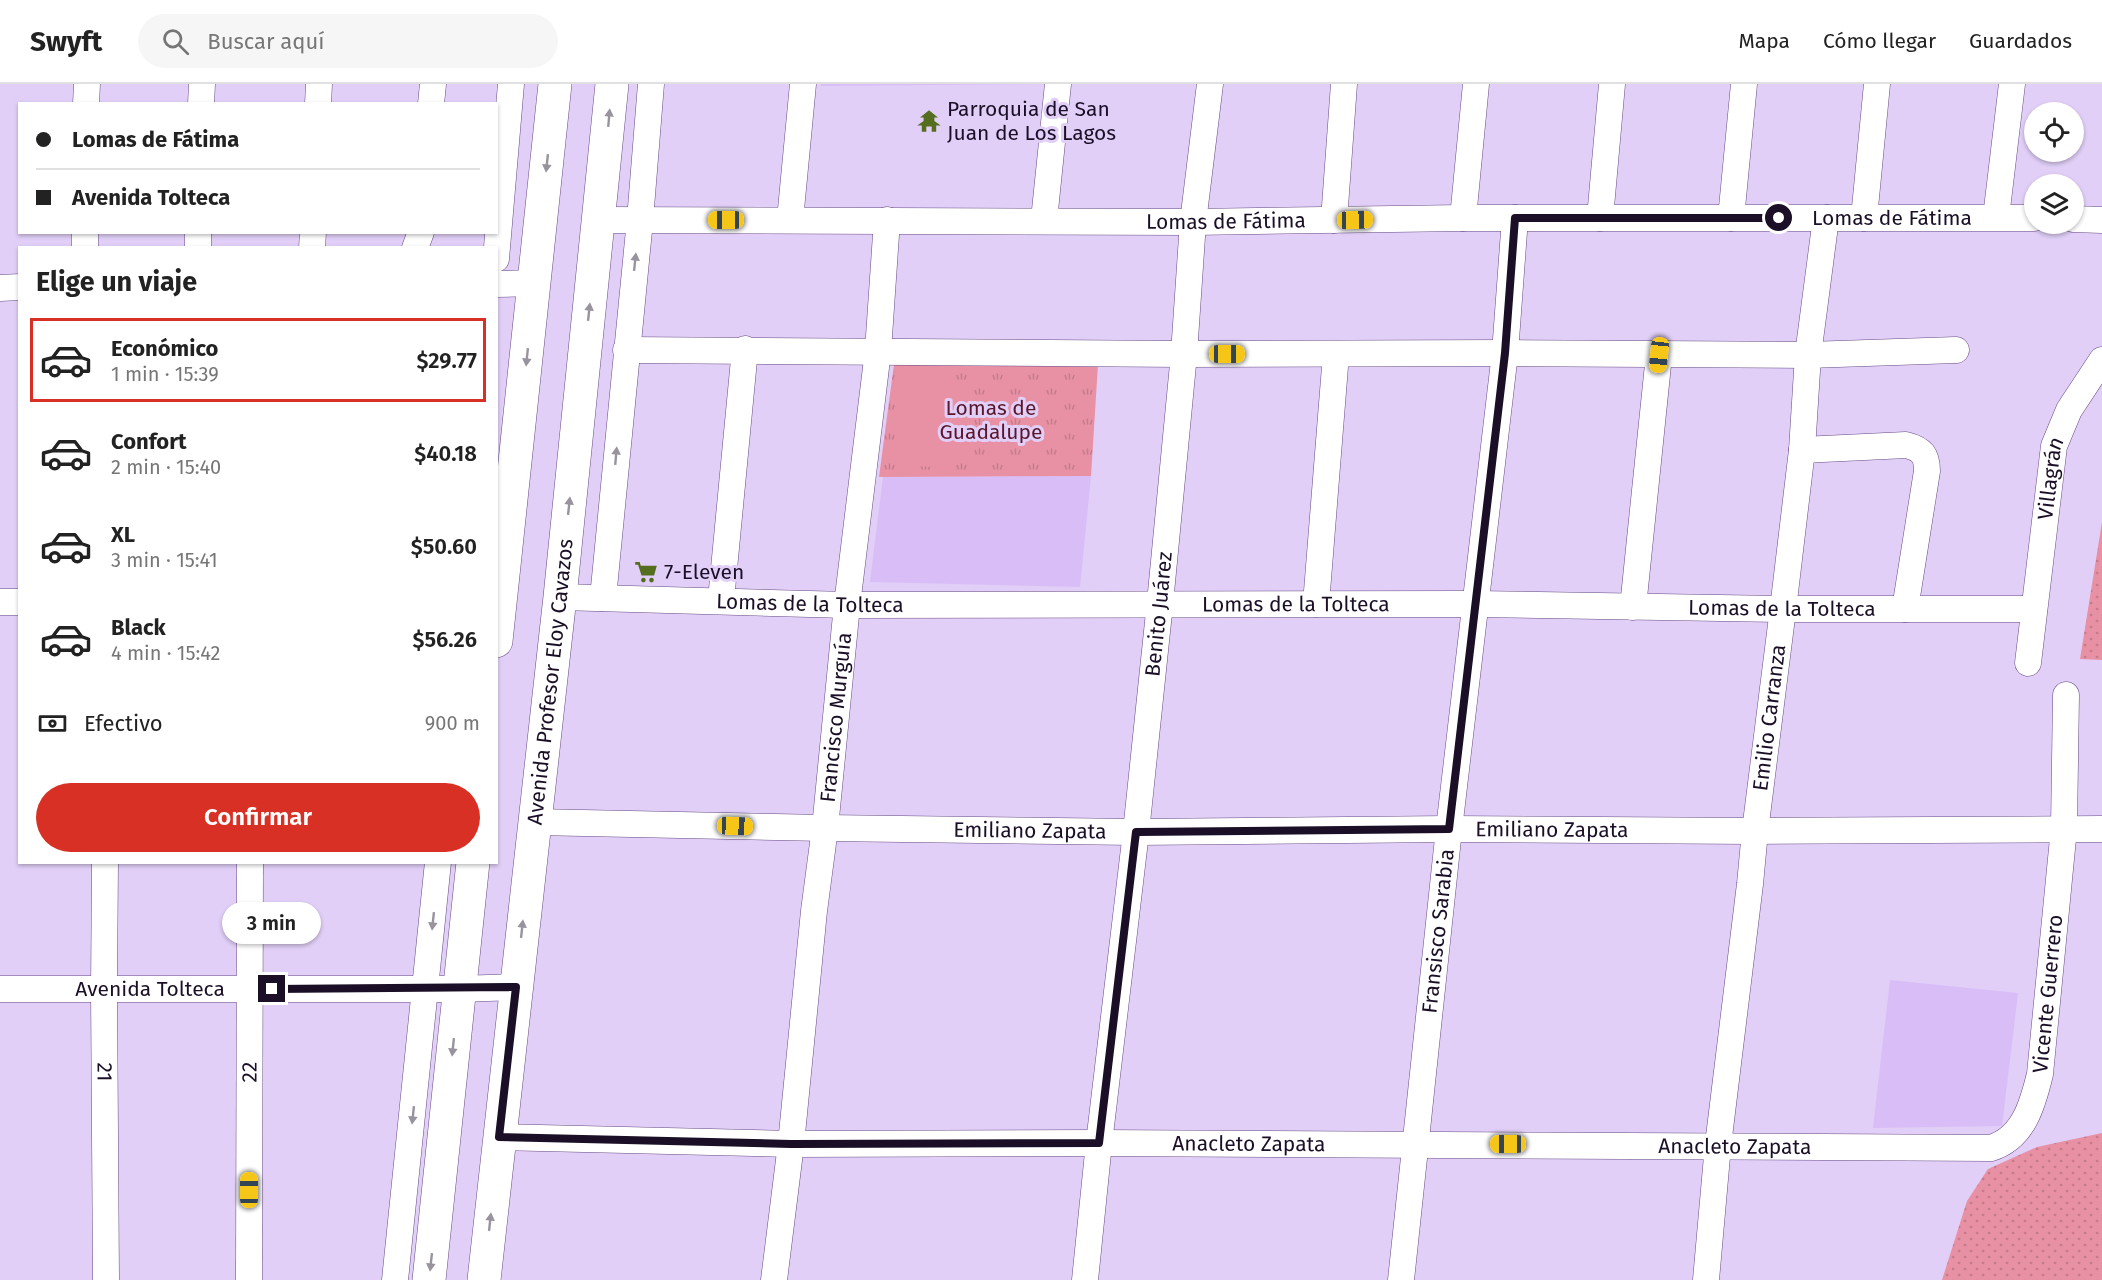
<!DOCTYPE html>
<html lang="es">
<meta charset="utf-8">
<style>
:root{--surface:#fff;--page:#f6f6f6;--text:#222;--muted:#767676;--line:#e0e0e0;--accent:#d93025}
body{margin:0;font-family:"Fira Sans",sans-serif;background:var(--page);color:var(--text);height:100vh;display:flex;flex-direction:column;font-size:22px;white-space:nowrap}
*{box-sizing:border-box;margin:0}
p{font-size:20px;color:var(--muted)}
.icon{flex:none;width:33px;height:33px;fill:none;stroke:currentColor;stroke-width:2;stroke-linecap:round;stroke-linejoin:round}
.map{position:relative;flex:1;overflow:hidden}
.sheet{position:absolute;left:18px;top:162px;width:480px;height:618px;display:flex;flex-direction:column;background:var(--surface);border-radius:0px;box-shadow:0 2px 4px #0004}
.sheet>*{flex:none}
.hud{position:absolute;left:18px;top:18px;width:480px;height:132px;border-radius:0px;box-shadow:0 2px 4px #0004;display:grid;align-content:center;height:132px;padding:0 18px;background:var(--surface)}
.fabs{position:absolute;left:2024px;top:18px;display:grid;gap:12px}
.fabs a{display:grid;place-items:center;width:60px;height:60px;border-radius:50%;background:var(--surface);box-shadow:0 2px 4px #0004;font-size:30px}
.end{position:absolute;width:27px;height:27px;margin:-14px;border:8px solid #1a0f26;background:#fff;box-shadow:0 0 0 3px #fff}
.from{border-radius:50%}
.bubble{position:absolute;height:42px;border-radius:21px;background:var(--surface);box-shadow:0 2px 4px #0004;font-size:20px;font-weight:600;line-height:42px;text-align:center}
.car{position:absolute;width:18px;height:36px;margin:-18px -9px;border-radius:8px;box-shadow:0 0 4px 2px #0007;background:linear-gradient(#f5c518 24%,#345 0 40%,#f5c518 0 76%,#345 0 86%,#f5c518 0)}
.hud b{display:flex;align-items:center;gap:21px;height:57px;font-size:22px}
.hud b+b{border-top:2px solid var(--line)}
.hud i{width:15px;height:15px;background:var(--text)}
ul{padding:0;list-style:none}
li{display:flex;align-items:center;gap:18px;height:84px;margin:0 12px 9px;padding:0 6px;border:3px solid transparent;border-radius:0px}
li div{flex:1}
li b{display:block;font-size:22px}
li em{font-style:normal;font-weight:600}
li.active{border-color:var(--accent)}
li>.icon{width:54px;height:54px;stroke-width:1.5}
h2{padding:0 18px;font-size:27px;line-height:72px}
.pay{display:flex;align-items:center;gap:15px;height:66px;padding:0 18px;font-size:22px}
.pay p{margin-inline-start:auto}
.action{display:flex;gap:12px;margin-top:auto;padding:12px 18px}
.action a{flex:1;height:69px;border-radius:36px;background:var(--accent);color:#fff;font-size:24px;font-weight:600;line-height:69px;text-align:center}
header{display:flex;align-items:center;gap:36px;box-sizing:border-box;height:84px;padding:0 30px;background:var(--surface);border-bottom:2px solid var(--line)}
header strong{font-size:28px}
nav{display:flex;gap:33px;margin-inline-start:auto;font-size:21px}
.search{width:420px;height:54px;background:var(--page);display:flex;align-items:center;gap:15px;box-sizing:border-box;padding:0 21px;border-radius:33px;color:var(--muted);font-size:22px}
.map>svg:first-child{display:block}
</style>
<header>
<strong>Swyft</strong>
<div class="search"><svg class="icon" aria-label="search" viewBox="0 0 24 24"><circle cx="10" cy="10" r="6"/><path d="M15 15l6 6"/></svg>Buscar aquí</div>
<nav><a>Mapa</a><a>Cómo llegar</a><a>Guardados</a></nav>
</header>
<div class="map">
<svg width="2102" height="1196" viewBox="0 0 2102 1196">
<defs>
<pattern id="grass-dots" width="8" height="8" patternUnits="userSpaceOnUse" patternTransform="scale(1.5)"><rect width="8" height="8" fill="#e890a4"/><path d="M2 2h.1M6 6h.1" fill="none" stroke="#c67b8d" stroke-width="1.8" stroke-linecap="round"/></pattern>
<pattern id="park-tufts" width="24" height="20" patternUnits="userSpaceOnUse" patternTransform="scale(1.5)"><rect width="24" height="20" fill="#e890a4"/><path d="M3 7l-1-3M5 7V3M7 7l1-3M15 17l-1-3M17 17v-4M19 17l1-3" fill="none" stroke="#c67b8d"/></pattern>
</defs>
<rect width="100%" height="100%" fill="#e1cff7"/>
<path fill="#d8bdf7" d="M821 0H1045L821 2Z
M1091 392 1080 503 870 498 883 393Z
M1890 896 2018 909 2002 1042 1873 1044Z"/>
<path fill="url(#grass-dots)" d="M2102 438V576L2080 575Z
M2102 1049V1196H1942L1967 1117 1988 1085 2037 1063Z"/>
<path fill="url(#park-tufts)" d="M894 280H1098L1091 392 879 393Z"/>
<path fill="#e890a4" d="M898 286 951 287 950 383 897 382Z"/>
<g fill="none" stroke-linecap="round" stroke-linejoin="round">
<g stroke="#674b84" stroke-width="27">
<g id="minor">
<path d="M86 20 87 0"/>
<path d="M201 20 202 0"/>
<path d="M318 20 319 0"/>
<path d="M431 20 433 0"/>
<path d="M1996 133 2012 0"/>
<path d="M1463 134 1476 0"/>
<path d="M1600 134 1612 0"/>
<path d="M1731 134 1744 0"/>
<path d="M1864 134 1877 0"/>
<path d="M2073 135 2102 136"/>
<path id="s1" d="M599 136 1193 138 1463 134H2034"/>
<path d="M790 136 803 0"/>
<path d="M1044 136 1058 0"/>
<path d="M1334 136 1344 0"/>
<path d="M85 164V148"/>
<path d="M198 164V148"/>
<path d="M312 164 313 148"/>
<path d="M415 164 421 148"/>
<path d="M496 175 511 0"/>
<path d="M496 200 535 199"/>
<path d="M0 204 20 203"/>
<path d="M626 266 1184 270 1505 269 1808 271 1956 266"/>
<path d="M1802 366 1906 361C1922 365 1927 371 1927 387L1905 525"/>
<path id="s2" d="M560 513 847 521 1475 520 1783 525H2034"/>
<path d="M603 514 640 136 651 0"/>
<path d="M721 516 745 265"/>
<path d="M0 518H20"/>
<path d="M1316 520 1336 270"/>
<path d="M1633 523 1659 271"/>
<path id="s3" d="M2028 579 2054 362 2069 326 2102 276"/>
<path id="s4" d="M534 738 825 744 1136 748 1449 745 1755 747 2102 745"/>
<path id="s5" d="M105 778 104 905 106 1196"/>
<path id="s6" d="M0 905H459L516 903"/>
<path id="s7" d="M499 1053 791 1060 1099 1059 1991 1064C2024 1054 2033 1019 2040 990L2064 744 2066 611"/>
<path id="s8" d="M249 1196 250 778"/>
<path d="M395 1196 438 778"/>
<path id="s9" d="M774 1196 791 1060 814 827 825 744 847 521 878 267 887 136"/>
<path id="s10" d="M1085 1196 1099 1059 1136 748 1160 519 1184 270 1193 138 1210 0"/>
<path id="s11" d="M1401 1196 1449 745 1505 269 1515 134"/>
<path id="s12" d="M1706 1196 1718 1061 1750 800 1755 747 1783 525 1802 366 1808 271 1826 134"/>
</g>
</g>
<g stroke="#674b84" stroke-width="34">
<g id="major">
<path d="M496 557 555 0"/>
<path d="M429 1196 473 778"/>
<path id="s13" d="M484 1196 560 513 612 0"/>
</g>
</g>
<use href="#minor" stroke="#fff" stroke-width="26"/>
<use href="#major" stroke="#fff" stroke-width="33"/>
</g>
<defs><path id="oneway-solid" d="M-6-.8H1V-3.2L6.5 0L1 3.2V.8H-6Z" transform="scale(1.5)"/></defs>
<g fill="#98939d">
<use href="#oneway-solid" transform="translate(609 34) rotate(-85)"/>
<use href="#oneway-solid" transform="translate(547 79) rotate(96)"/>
<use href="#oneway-solid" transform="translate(635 178) rotate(-84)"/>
<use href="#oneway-solid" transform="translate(589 228) rotate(-84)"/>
<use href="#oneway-solid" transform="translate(527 273) rotate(96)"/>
<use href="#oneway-solid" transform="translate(616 372) rotate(-85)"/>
<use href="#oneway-solid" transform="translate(569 422) rotate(-84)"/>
<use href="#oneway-solid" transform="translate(433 837) rotate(96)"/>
<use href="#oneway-solid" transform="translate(522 845) rotate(-84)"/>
<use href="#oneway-solid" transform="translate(453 963) rotate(96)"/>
<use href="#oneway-solid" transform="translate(413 1031) rotate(96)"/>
<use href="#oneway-solid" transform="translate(490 1138) rotate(-84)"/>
<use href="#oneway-solid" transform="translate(431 1178) rotate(96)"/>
</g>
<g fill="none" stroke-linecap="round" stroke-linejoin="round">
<path stroke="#1a0f26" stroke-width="8" d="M272 905 516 903 499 1053 791 1060 1099 1059 1136 748 1449 745 1505 269 1515 134H1779"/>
</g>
<defs>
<g id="temple-bare" transform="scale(1.8)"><path d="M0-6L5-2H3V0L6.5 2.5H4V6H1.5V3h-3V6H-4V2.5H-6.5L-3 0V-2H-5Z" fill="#546d1f" stroke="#e1cff7" stroke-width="2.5" paint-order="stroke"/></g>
<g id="supermarket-bare" transform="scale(1.8)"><path d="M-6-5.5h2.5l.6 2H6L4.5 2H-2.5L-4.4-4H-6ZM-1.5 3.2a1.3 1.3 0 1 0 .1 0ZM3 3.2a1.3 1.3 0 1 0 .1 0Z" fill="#546d1f" stroke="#e1cff7" stroke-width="2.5" paint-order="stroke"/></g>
</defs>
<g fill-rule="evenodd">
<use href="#temple-bare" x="929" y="37"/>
<use href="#supermarket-bare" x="646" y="488"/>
</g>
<g text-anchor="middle" stroke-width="6" stroke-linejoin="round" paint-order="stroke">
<g font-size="21" fill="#1a0f26" stroke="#e1cff7" text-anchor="start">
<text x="947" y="32">Parroquia de San<tspan x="947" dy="24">Juan de Los Lagos</tspan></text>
<text x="664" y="495">7-Eleven</text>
</g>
<g font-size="21" fill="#1a0f26" stroke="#e1cff7">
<text dy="7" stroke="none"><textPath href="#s1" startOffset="1293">Lomas de Fátima</textPath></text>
<text dy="7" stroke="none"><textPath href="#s1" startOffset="627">Lomas de Fátima</textPath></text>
<text dy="7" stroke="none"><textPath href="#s3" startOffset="186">Villagrán</textPath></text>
<text dy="7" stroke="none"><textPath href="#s2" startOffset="250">Lomas de la Tolteca</textPath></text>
<text dy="7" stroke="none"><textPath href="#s2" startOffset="736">Lomas de la Tolteca</textPath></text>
<text dy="7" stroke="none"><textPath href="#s2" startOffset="1222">Lomas de la Tolteca</textPath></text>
<text dy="7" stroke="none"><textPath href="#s10" startOffset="670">Benito Juárez</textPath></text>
<text dy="7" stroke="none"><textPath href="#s13" startOffset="602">Avenida Profesor Eloy Cavazos</textPath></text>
<text dy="7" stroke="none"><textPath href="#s9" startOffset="566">Francisco Murguía</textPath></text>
<text dy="7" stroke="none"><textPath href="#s12" startOffset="566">Emilio Carranza</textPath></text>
<text dy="7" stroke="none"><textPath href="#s4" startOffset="1018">Emiliano Zapata</textPath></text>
<text dy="7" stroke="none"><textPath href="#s4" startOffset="496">Emiliano Zapata</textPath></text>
<text dy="7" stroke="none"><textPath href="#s11" startOffset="351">Fransisco Sarabia</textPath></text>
<text dy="7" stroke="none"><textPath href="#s6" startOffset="150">Avenida Tolteca</textPath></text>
<text dy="7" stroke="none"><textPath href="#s7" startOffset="1666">Vicente Guerrero</textPath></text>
<text dy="7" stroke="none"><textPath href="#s5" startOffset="210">21</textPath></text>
<text dy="7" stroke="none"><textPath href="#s8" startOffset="208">22</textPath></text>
<text dy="7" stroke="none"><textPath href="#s7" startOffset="750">Anacleto Zapata</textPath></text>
<text dy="7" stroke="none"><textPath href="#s7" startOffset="1236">Anacleto Zapata</textPath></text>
</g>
<g font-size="21" fill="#5a162b" stroke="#e1cff7">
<text x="991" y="331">Lomas de<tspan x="991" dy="24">Guadalupe</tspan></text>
</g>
</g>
</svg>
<div class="fabs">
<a><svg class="icon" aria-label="locate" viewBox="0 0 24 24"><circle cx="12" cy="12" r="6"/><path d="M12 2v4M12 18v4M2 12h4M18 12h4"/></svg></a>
<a><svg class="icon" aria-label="layers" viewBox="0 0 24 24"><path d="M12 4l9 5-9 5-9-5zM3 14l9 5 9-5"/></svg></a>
</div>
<i class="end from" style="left:1779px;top:134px"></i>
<i class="end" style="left:272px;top:905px"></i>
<div class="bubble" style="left:222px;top:818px;width:99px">3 min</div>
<i class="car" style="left:726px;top:136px;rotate:270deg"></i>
<i class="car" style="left:1355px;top:136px;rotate:89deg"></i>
<i class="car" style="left:1227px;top:270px;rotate:90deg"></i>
<i class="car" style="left:1659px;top:271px;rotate:186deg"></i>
<i class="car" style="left:735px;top:742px;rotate:92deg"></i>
<i class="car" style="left:1508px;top:1060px;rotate:270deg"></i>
<i class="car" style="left:249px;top:1106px;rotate:0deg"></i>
<div class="hud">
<b><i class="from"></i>Lomas de Fátima</b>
<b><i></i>Avenida Tolteca</b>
</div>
<section class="sheet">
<h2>Elige un viaje</h2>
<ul>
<li class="active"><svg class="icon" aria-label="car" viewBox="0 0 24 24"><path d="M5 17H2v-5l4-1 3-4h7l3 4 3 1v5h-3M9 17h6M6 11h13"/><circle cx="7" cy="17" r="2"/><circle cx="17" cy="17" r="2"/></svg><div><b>Económico</b><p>1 min · 15:39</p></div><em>$29.77</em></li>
<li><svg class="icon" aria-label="car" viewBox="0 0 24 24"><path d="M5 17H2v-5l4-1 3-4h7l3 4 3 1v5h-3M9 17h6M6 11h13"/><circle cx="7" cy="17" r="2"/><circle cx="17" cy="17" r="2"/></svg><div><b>Confort</b><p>2 min · 15:40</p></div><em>$40.18</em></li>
<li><svg class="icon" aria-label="car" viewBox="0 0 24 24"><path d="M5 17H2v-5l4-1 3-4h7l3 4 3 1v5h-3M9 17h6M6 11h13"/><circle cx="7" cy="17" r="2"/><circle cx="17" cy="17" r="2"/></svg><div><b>XL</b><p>3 min · 15:41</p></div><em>$50.60</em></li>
<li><svg class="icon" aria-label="car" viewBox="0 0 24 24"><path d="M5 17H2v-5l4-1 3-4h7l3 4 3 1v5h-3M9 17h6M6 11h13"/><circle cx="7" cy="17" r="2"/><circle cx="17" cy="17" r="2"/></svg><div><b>Black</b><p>4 min · 15:42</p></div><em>$56.26</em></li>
</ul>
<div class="pay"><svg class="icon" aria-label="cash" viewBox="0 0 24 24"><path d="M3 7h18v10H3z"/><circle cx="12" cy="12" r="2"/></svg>Efectivo<p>900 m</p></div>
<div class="action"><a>Confirmar</a></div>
</section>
</div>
